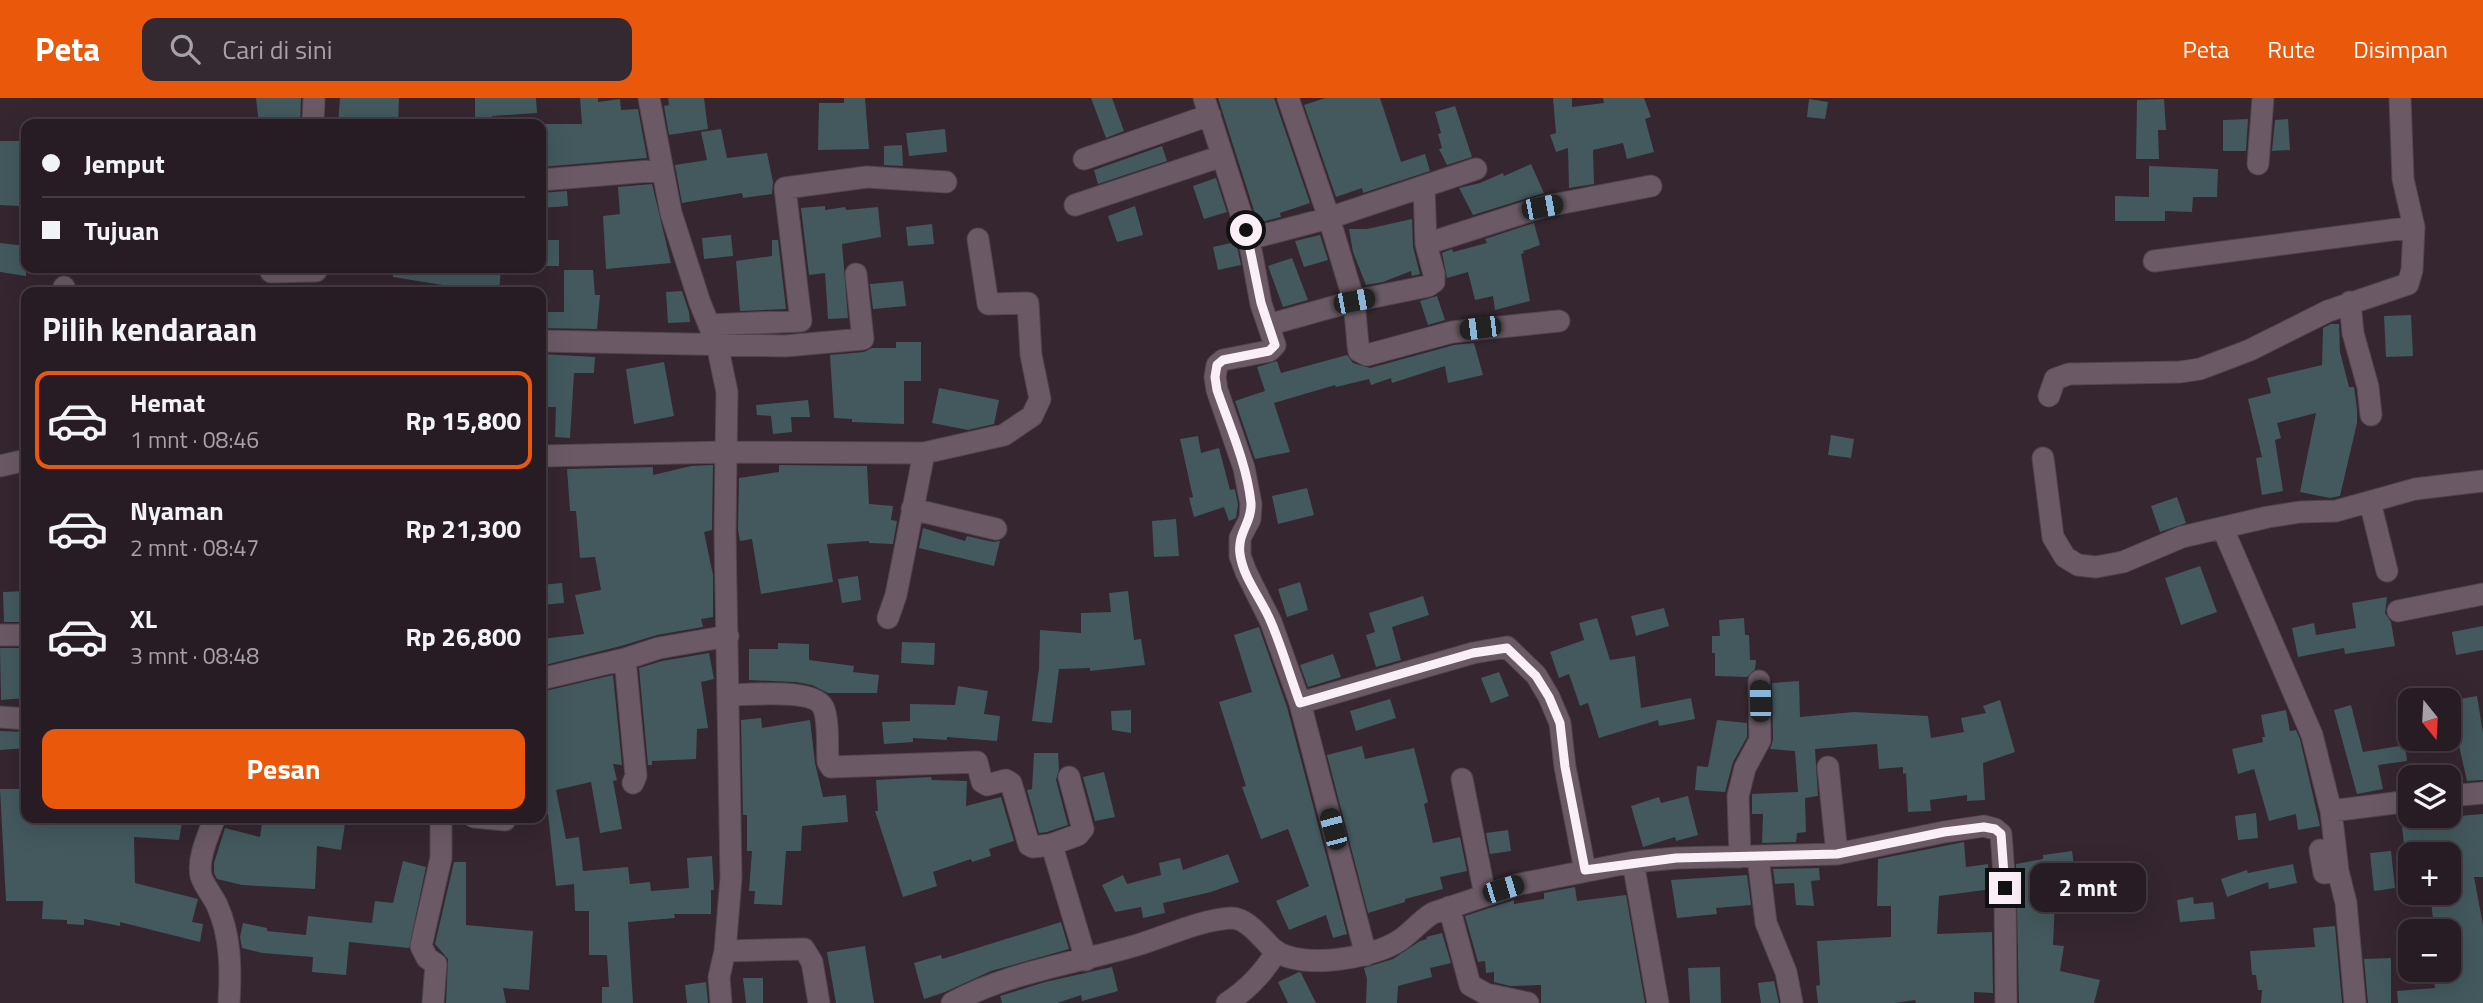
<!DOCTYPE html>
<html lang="id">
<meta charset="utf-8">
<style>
:root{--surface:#281c24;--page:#342931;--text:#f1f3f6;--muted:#a5a1a6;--line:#443a41;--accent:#ea580c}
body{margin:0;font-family:"Titillium Web",sans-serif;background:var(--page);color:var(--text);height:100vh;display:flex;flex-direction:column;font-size:26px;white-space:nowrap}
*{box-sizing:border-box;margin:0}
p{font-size:23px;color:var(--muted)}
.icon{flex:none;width:38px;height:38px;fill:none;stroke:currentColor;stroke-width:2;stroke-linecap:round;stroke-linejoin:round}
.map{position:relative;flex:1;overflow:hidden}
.sheet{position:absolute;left:21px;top:189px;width:525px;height:536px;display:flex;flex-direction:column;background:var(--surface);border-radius:14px;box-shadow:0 7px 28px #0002,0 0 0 2px var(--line)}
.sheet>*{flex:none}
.banner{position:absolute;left:21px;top:21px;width:525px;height:154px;border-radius:14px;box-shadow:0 7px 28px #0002,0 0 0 2px var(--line);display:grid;align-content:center;height:154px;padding:0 21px;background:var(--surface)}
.needle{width:46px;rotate:162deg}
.tools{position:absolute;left:2398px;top:590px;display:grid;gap:14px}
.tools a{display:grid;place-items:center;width:63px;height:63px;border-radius:14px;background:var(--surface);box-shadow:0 7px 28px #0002,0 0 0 2px var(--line);font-size:35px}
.end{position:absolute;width:32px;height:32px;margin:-16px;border:9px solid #faeff6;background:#111;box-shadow:0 0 0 4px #111}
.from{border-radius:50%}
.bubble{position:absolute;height:49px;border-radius:14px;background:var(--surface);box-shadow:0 7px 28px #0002,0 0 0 2px var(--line);font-size:23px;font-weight:700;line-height:49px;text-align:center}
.car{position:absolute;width:21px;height:42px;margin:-21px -10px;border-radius:9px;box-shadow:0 0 5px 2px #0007;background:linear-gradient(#222 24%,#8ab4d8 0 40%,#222 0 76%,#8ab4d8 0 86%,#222 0)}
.banner b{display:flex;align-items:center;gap:24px;height:66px;font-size:26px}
.banner b+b{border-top:2px solid var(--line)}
.banner i{width:18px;height:18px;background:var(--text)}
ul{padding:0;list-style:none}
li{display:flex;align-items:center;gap:21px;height:98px;margin:0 14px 10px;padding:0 7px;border:4px solid transparent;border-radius:14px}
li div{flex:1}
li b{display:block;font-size:26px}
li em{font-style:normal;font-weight:700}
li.current{border-color:var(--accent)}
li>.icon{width:63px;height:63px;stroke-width:1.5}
h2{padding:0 21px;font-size:32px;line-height:84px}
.button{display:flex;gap:14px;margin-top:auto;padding:14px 21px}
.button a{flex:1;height:80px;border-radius:14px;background:var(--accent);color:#fff;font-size:28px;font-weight:700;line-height:80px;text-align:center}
header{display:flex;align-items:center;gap:42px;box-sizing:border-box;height:98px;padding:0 35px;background:var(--accent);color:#fff}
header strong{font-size:33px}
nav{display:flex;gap:38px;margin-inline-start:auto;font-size:24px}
.search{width:490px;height:63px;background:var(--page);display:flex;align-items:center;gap:18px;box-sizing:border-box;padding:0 24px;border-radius:14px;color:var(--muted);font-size:26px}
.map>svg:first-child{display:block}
</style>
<header>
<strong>Peta</strong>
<div class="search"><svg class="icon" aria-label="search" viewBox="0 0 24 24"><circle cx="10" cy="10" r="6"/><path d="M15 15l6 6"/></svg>Cari di sini</div>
<nav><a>Peta</a><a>Rute</a><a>Disimpan</a></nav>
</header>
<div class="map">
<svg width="2483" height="905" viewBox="0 0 2483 905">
<rect width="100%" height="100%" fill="#352630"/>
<path fill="#43595d" d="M256 0H301L300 26H259Z
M340 0H399L398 26H338Z
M475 0H536L537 15 492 18V23H475Z
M580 0H598V4L620 1 621 12 638 11 647 60 541 69V26H582Z
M668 0H704L708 31 669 37 664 8 669 7Z
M844 0H865L869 51 818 52 819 5H844Z
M1091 0H1112L1124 33 1106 40Z
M1218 0H1274L1310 105 1280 115 1281 119 1258 125Z
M1325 0H1380L1401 64 1425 56 1430 73 1363 95 1362 90 1336 99 1304 7Z
M1553 0H1572V9L1604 5 1603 0H1644L1651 19 1645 21 1654 54 1627 61 1623 45 1593 52 1594 86 1569 90 1568 50 1556 54 1550 37 1556 35Z
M1809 1 1828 4 1825 21 1807 19Z
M2164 1 2166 32H2158L2159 61H2136L2137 2Z
M1455 8 1472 59 1447 67 1439 51 1442 50 1438 36 1441 35 1435 14Z
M2248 21 2246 53H2223V22Z
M2288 21 2290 52 2272 53 2275 22Z
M721 31 727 60 767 55 773 84 772 96 743 100 742 95 682 105 675 67 707 62 701 34Z
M945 31 947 54 909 58 906 35Z
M0 43H22L19 108 0 107Z
M902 47 903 68 884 67V48Z
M1162 48 1167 63 1098 86 1094 72Z
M1531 66 1544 95 1473 117 1459 90 1480 85 1503 75 1504 78Z
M2149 68 2218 71 2217 99H2193L2192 114 2165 113V123H2115V98L2149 99Z
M1216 80 1227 114 1204 121 1193 88Z
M652 86 671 165 606 171 603 118 620 116 618 89Z
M567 93 568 108 541 110V95Z
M825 108V112L845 109 846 112 878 109 881 139 842 146 848 220 828 221 825 175 809 177 801 110Z
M1135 108 1143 137 1117 144 1108 118Z
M1412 121 1413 149 1420 176 1412 178 1411 173 1383 184 1366 187 1353 154 1349 131H1367Z
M1534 125 1540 147 1523 153 1524 155 1521 156 1530 203 1495 212 1493 198 1475 202 1468 174 1447 180 1442 155 1452 151 1453 154 1487 145 1485 141Z
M932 126 934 146 908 148 906 129Z
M731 137 733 158 704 161 702 140Z
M1320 137 1328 162 1304 169 1295 143Z
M541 142H559V168H541Z
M772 142H778L786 211 740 213 736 163 772 158Z
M1236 144 1241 167 1218 172 1213 149Z
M0 145 26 148V178L0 174Z
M1292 160 1308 202 1283 209 1268 168Z
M393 170H501L499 194H448L449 188 393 179Z
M564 172H593L595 197H600L597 231 541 230V214H564Z
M903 183 906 208 873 211 870 186Z
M682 193 689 214 690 224 668 225 666 194Z
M1437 198 1445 222 1428 227 1420 203Z
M2411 217 2413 258 2386 259 2384 218Z
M2331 226H2339L2340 254 2349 289H2354L2357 311V325L2340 398 2330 400 2300 394 2316 315 2277 325 2281 340 2275 342 2283 393 2262 397 2256 360 2262 359 2248 301 2271 295 2267 280 2322 267 2323 230Z
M896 244H921V283H904V326L852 324V321L834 320 830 257 864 254 872 250H896Z
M1474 245 1483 277 1448 285 1445 268 1392 285 1391 280 1371 287 1369 281 1336 289 1335 287 1274 305 1290 354 1255 361 1235 303 1265 293 1257 269 1277 263 1281 275 1347 257 1353 265 1370 270 1454 247Z
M541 256 595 259 594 275H574L570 340 555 339 556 309H541Z
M664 264 674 318 634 326 626 271Z
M939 290 999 302 994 326 968 332 932 325Z
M808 302 810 319H791L792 334 773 336 771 318 757 317 756 307Z
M1831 337 1854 341 1851 360 1828 357Z
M1198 338 1201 355 1219 350 1230 392 1235 391 1238 407 1236 420 1229 423 1224 409 1194 419 1189 400 1193 399 1180 341Z
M713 367 712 432 704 434 713 477V519L701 521 703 529 657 537 621 548 541 568V541L584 536 575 497 601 492 595 459 580 460 576 413H570L567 371 653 369V377L691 368Z
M779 367 867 368 869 406 893 408 891 422 897 423 893 446 869 445V443L827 446 833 484 761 496 752 441 740 443 738 432 739 380 779 374Z
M1307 390 1314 417 1278 426 1272 398Z
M2177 399 2186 425 2160 434 2151 408Z
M1176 421 1179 458 1154 459 1152 423Z
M923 430 965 443 967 438 993 444 1000 443 994 468 919 450Z
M2200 468 2217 514 2181 527 2165 480Z
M858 478 861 502 842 505 838 481Z
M1300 484 1308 512 1287 519 1278 491Z
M562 485 564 505 541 507V487Z
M26 493V524H4L3 494Z
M1128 493 1134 542 1141 541 1145 567 1090 573V570L1059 571 1052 625 1032 623 1039 570 1040 532 1081 535V515L1111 514 1109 495Z
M1423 498 1429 517 1392 529 1401 562 1376 569 1366 537 1375 534 1369 515Z
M2387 499 2385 515 2391 524 2395 548 2345 556 2344 550 2298 559 2292 530 2314 525 2316 537 2356 530 2352 505Z
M1664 510 1669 528 1636 538 1631 518Z
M1597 520 1610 562 1635 558 1641 610 1691 600 1695 621 1659 628 1658 622 1599 640 1588 605 1580 608 1569 576 1559 580 1550 554 1584 542 1579 525Z
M1744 520 1745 537H1749L1750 562H1756L1755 571 1747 579 1715 578V555H1712V538H1720L1719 522Z
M2483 528V552L2456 557 2452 534Z
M1259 529 1287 609 1347 836 1333 840 1326 817 1289 832 1276 803 1309 788 1288 731 1261 741 1242 689 1246 688 1219 604 1252 594 1234 537Z
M902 544 935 545 934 567 901 565Z
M778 545 809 546V562L854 568 853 574 879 577 877 595H828L812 587 796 584 749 582V551H778Z
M0 550H26V600L1 602Z
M709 555 714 581 701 584 708 630 697 631 696 661 652 663V667H648L639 570 662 563Z
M1333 556 1341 579 1308 589 1300 567Z
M1499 574 1509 598 1491 605 1481 580Z
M613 577 622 667 613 666 617 682 613 683 622 731 600 735 591 684 556 692 566 741 579 739 583 773 628 769 630 786 650 784 651 793 689 790 687 760 712 758 714 792H711V816H674L675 820 628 824 633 905H602V889H609L607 857H589V813H575L574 786 556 788 548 716 541 717V594Z
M1799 583 1800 619 1854 614 1928 618 1931 640 1964 634 1961 620 1986 615 1983 608 2000 602 2015 654 1983 665 1985 702 1967 703V697L1930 702 1931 713 1908 714 1906 675 1903 676V669L1879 671 1877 646 1815 651 1818 698 1805 700 1806 734 1797 735 1796 744 1762 745 1763 716H1752V696L1798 694 1795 653 1770 651 1773 642 1772 585Z
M958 588 988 593 984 616 1000 618 997 643 947 639V642L913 640V644L884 646 882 624 910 623V606L955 607Z
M2477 598 2483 635V682L2467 683 2449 603Z
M1390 601 1396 620 1356 633 1350 613Z
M2351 607 2363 654 2405 647 2407 663 2378 667 2383 691 2357 696 2334 612Z
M1131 612V635L1112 632 1111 613Z
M2286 612 2290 633 2296 632 2300 641 2320 728 2298 732 2296 716 2269 723 2254 671 2238 676 2232 651 2263 644 2262 639H2265L2261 617Z
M761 620 762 630 810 622 815 665 823 699 846 697 848 724 802 728 801 753H786L782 807 754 806 755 793H749L752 753H747V717H743L741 622Z
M1717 622 1747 625V639L1733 664 1725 694 1695 692 1697 668 1708 669Z
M0 633 26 634V650L0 652Z
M1362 648 1365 661 1414 650 1428 704 1424 706 1433 745 1460 739 1467 773 1440 779 1443 791 1405 801V804L1368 815 1327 657Z
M1034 655H1058L1059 671 1056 682 1068 727 1047 734 1039 735 1027 692 1032 691Z
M1104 674 1115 719 1095 723 1083 679Z
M931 679 932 682 967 683 966 708 1001 699 1014 743 989 751 991 758 972 764 971 761 933 774 937 788 903 799 875 713H878L876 682Z
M0 691H26V719L122 721 123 719H183L179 742 134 739 135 785 198 801 192 824 203 826 200 844 120 824V828L84 821V827L67 826V822L42 821 43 803H6Z
M1688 698 1698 737 1676 743 1675 739 1643 749 1631 708 1659 699 1661 705Z
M2256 715 2258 740 2238 742 2235 718Z
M2483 716V779H2474L2483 827V905H2398L2397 893 2435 890 2433 872H2448V820L2433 821 2430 794H2448V780H2451L2446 749 2405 755 2402 729 2448 723 2447 719Z
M263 719H286L305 724V719H346L341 752 317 748 315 791 242 787 217 781 214 775V765L225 730 260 739Z
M1508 732 1511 753 1490 756 1486 735Z
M1964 744 1966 769 1988 766V770H1990L1992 791 1939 798 1937 836 1992 834 1993 895 1974 894V905H1916L1915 902 1895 905H1818L1816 888 1820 887 1817 843 1891 839V808H1877L1878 761Z
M2072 753 2075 776 2052 779 2055 801 2053 847 2064 848 2060 873 2100 882 2094 905H2019L2016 766 2043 761V757Z
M2391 753 2395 790 2374 793 2370 755Z
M1228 756 1239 784 1211 794 1163 805 1165 815 1143 820 1141 809 1115 814 1102 787 1123 777 1127 786 1161 777 1159 765 1180 760 1183 772Z
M403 763 426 769 409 850 349 844 346 877 312 874 313 859 262 855 242 850 240 839 243 825 267 830V833L306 837 308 818 372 825 375 803 393 805Z
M454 764H466V827L533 833 529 892 503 890 506 905H446L448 861 435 846Z
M2293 766 2297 785 2269 791 2268 784 2227 799 2221 781 2247 772 2248 775Z
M1819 770 1820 782 1811 783 1814 808 1796 807 1794 785 1775 786 1773 771Z
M1747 777 1751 807 1716 810 1717 816 1677 820 1671 782Z
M1575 789 1577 803 1626 797 1645 905H1541V887L1510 888 1494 884V874L1486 875 1485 863 1478 864 1465 818 1514 802V806L1544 801V795Z
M2193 799 2194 806 2213 804 2215 821 2180 824 2177 802Z
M1061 824 1069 851 991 873 945 894 924 901 914 865 941 857 942 861Z
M2335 828 2342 905H2261L2262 892H2258L2256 877H2252L2250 853 2315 849 2313 830Z
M1442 835 1451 865 1430 870 1432 879 1398 888 1397 905H1366L1367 881 1364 870 1393 861 1420 843 1427 841 1426 839Z
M865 848 874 905H836L827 854Z
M2391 860V905H2368L2364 861Z
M1112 869 1118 893 1082 903 1081 897 1057 905H1002L1000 898 1045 884Z
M1720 869 1721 905H1690L1688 870Z
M1299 874 1301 875 1316 905H1288L1278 884Z
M743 880H763V905H746Z
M1774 883 1779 905H1761L1758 885Z
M706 884 708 905H687L685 887Z"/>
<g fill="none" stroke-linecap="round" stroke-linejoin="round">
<g stroke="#51454d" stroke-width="23">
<path id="minor" d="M1204 0 1249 141 1329 120 1476 71
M1288 0 1329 120 1354 203 1428 188 1434 184V176L1426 146 1424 88
M313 26 314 0
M1084 61 1210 17
M2258 66 2263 0
M541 82 662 72
M1075 107 1222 58
M1249 141 1261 206 1275 247 1269 253 1223 262 1217 267 1215 279 1217 292 1244 370 1251 406 1250 421 1240 440V458L1246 474 1271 524 1300 605 1366 857
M1426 146 1542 109 1651 88
M2154 163 2414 129
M271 174 316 173
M64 189V194
M2350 204 2353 235 2368 289 2371 317
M709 227 801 223 785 90 867 79 946 84
M1268 227 1354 203 1358 247 1359 253 1367 257 1452 234 1559 223
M541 243 785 248 863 241 856 176
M2049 298 2055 281 2069 276 2180 274 2200 271 2250 252 2328 213 2408 186 2412 172 2414 129 2403 81 2400 0
M541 358 726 354 727 294 717 246 700 205 671 115 649 0
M2043 360 2053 439 2065 459 2078 467 2096 469 2123 464 2182 439 2268 419 2300 414 2336 413 2415 391 2483 383
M0 368 26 362
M2370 404 2387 473
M912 411 996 431
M2223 431 2312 637 2331 713
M2398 513 2483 496
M888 520 896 497 924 355
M0 537H26
M625 561 636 678 633 685
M541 581 625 561 659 550 728 538
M728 597C749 597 813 590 823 609 829 620 827 651 828 664L831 669 977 664 982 684 987 687 1006 682 1011 685 1029 747 1033 749 1050 747 1053 751 1086 862
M1300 605 1473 555 1507 549 1536 577 1549 599 1560 625 1565 669 1585 772
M0 619 26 621
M1828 669 1837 756
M1462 681 1485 797
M2448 698 2483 695
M215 719C209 736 197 760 201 778 204 788 213 798 217 807 231 838 231 872 229 905
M474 719 505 722
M1050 747 1078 737 1083 731 1069 679
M2320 752 2324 775 2338 773 2346 805 2355 905
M1740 759 1738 698 1745 670 1760 642 1759 583
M1758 759 1766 825 1786 874 1792 905
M1633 764 1658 905
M2338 773 2331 713 2410 703
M1449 809 1470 887 1486 896 1528 905
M725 853 804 851 812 864 819 905
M433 905 436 866 427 860 421 848 441 760V719
M721 905 719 879 725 853 731 780 725 434 726 354 924 355 1004 337 1032 318 1040 301 1031 257 1028 205 988 206 978 141
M952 905C1006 875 1075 865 1134 848 1165 839 1199 822 1231 820 1248 820 1262 841 1273 851 1300 873 1374 860 1400 842 1412 834 1421 822 1433 815L1520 786 1633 764 1676 760 1837 756 1944 734 1984 728 1995 731 2001 736 2005 790 2006 905
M1227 905C1248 891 1263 876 1276 854"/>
</g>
<use href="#minor" stroke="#6b5a65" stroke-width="21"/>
</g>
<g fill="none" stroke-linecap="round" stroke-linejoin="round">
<path stroke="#faeff6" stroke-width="9" d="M1246 132 1261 205 1275 247 1269 253 1223 262 1217 267 1215 279 1217 292C1230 329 1247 367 1251 405 1252 425 1237 435 1240 456 1243 480 1262 502 1271 524 1282 550 1290 578 1300 605L1473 555 1507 550 1536 578 1549 599 1560 625 1565 669 1585 772 1676 760 1837 756 1944 734 1984 729 1995 731 2001 736 2005 790"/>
</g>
</svg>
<div class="tools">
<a><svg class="needle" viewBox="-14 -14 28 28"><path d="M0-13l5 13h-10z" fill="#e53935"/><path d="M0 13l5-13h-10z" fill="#a5a1a6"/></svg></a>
<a><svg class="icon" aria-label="layers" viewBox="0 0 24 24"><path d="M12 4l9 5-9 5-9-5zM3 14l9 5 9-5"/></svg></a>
<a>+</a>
<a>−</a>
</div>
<i class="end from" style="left:1246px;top:132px"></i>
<i class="end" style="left:2005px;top:790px"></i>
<div class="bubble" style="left:2030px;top:765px;width:116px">2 mnt</div>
<i class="car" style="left:1542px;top:109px;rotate:79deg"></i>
<i class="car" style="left:1354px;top:203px;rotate:79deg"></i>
<i class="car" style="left:1480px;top:230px;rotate:263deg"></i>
<i class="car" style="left:1760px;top:603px;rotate:359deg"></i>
<i class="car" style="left:1333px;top:731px;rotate:345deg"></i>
<i class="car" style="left:1503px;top:791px;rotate:73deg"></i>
<div class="banner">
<b><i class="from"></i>Jemput</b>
<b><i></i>Tujuan</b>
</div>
<section class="sheet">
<h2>Pilih kendaraan</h2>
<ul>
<li class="current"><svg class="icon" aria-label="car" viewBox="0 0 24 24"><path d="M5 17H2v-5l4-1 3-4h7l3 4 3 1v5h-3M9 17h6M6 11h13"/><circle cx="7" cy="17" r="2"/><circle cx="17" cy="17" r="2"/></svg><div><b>Hemat</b><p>1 mnt · 08:46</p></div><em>Rp 15,800</em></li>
<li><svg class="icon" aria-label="car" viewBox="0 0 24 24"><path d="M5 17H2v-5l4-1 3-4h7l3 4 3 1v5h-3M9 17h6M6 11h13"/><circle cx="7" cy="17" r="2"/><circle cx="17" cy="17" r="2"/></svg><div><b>Nyaman</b><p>2 mnt · 08:47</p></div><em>Rp 21,300</em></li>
<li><svg class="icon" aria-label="car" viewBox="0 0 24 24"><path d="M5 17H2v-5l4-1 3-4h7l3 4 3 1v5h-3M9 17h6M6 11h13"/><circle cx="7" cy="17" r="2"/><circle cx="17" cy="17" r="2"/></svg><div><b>XL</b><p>3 mnt · 08:48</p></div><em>Rp 26,800</em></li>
</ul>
<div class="button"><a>Pesan</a></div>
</section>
</div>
